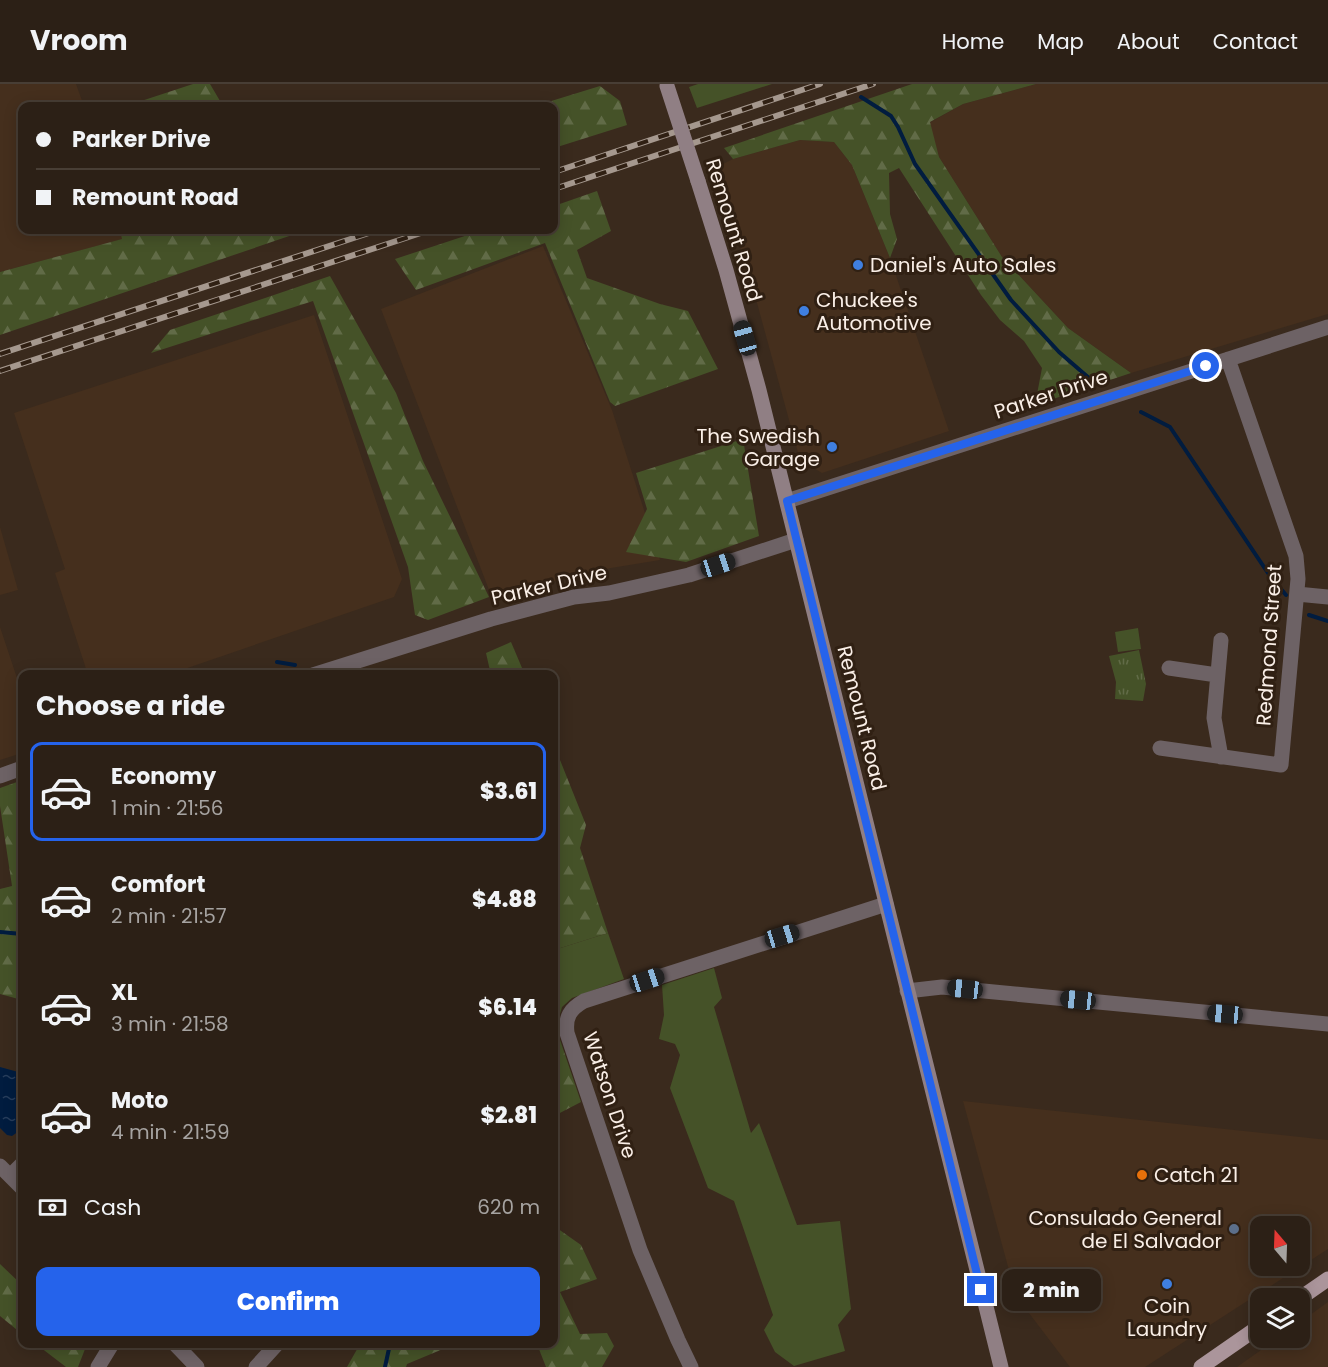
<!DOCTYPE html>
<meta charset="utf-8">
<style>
:root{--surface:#2c2016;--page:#382d23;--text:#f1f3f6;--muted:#a6a3a1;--line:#483e35;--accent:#2563eb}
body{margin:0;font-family:Poppins,sans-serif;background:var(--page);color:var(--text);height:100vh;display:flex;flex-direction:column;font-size:22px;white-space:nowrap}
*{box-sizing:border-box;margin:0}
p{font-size:20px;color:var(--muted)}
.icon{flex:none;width:33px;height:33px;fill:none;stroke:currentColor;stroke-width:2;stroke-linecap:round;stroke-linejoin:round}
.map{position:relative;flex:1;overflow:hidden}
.panel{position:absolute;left:18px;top:586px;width:540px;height:678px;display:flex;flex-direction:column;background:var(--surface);border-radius:12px;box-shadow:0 3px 15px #0003,0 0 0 2px var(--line)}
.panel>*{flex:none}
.guide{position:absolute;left:18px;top:18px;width:540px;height:132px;border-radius:12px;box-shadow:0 3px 15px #0003,0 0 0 2px var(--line);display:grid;align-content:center;height:132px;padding:0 18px;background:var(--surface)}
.needle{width:39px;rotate:341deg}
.controls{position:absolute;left:1250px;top:1132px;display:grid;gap:12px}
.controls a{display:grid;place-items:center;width:60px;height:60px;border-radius:12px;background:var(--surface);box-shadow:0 3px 15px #0003,0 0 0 2px var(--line);font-size:30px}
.end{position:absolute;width:27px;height:27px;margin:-14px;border:8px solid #2563eb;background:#fff;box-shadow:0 0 0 3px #fff}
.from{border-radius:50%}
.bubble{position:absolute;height:42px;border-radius:12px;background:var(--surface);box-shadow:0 3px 15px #0003,0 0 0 2px var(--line);font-size:20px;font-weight:800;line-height:42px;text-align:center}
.car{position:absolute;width:18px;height:36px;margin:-18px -9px;border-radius:8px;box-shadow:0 0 4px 2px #0007;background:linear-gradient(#222 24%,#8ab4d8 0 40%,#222 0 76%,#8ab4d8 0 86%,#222 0)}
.guide b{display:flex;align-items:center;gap:21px;height:57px;font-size:22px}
.guide b+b{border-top:2px solid var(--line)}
.guide i{width:15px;height:15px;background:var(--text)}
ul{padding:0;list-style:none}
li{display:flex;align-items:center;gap:18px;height:99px;margin:0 12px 9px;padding:0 6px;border:3px solid transparent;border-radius:12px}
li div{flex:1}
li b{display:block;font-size:22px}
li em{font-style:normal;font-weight:800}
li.current{border-color:var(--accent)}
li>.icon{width:54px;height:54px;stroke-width:1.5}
h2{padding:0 18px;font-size:27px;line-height:72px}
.pay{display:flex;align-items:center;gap:15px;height:66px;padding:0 18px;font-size:22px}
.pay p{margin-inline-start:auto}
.button{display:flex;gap:12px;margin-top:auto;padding:12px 18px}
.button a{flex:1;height:69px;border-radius:12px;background:var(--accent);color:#fff;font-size:24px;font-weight:800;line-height:69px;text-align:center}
header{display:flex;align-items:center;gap:36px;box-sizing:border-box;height:84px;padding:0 30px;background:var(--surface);border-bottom:2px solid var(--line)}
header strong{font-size:28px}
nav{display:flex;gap:33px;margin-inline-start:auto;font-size:21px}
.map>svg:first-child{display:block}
</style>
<header>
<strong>Vroom</strong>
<nav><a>Home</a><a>Map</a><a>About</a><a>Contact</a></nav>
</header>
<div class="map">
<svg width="1328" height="1283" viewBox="0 0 1328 1283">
<defs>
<pattern id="forest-firs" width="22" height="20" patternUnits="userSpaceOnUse" patternTransform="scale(1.5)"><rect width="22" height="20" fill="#455228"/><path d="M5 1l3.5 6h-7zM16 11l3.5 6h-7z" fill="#616b47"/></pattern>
<pattern id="park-tufts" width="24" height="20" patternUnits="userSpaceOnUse" patternTransform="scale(1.5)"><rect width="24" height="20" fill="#455228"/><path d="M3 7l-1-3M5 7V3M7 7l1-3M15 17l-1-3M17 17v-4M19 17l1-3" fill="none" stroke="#616b47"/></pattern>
<pattern id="water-ripples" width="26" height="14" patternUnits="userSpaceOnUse" patternTransform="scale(1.5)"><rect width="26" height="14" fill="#011c3f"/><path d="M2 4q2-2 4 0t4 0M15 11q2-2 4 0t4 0" fill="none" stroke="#273d5b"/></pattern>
</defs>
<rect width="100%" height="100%" fill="#3a2a1d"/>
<path fill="#452f1d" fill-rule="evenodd" d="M0 0H76L84 22H22V146H120L123 155 0 188Z
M1036 0H1328V230L1131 289 1068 244 1002 173 939 73 929 39 963 20Z
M800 56 834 58 852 81 890 174 949 347 822 389 800 376 748 186 713 85 733 75Z
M543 162 612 326 660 476 611 484 491 511 381 225Z
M314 231 402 495 394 513 167 591H88L55 489 65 485 14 329Z
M0 443 18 506 0 511Z
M0 543 22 609V669L0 676Z
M963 1017 1328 1056V1165L1145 1283H1070L1016 1212ZM1260 1143H1299V1182H1260Z
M1328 1218V1283H1237L1278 1254H1299V1239Z"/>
<path fill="#455228" d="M698 0H772L697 24 689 3Z
M1138 544 1141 565 1118 568 1115 548Z
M608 849 624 895 572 914 562 923 556 944 554 945V866Z
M714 884 722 914 714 923 751 1049 759 1039 797 1141 840 1137 851 1225 838 1241 845 1267 794 1282 775 1268 764 1246 773 1231 734 1117 708 1104 670 1004 680 971 675 960 659 955 664 931 662 901Z"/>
<path fill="url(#forest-firs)" d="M193 0H210L223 22H126Z
M912 0H1036L963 20 930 38 939 73 1002 173 1068 244 1131 289 1035 321 1042 284 1024 257 1000 236 981 211 899 84 889 89 890 130 897 155 890 174 852 81 834 58 800 56 733 75 724 64Z
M600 2 620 17 627 41 554 64V22H535Z
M597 107 611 147 577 166 587 194 660 220 688 227 718 285 615 322 610 318 545 159 416 206 395 175 483 146H554V122Z
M120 146H296L298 149 0 251V188L122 155Z
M330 192 396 309 423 377 489 513 428 536 415 531 408 483 313 217 151 269 170 246Z
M743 355 759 452 686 478 626 468 647 425 636 389Z
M511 558 525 591H491L486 569Z
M554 661 586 741 580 764 608 849 554 866Z
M17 698 22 708V916L0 910V805L12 802 0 722V704Z
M556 944 581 1018 554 1032V945Z
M554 1142 581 1161 597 1195 560 1208 580 1250 607 1249 614 1262 602 1283H546L537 1260H554Z
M0 1180 22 1201V1250L0 1232Z
M36 1260H87L78 1283H66Z
M360 1260H455L407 1280 406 1283H347Z"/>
<path fill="url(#park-tufts)" d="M1139 566 1146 600 1143 617 1115 615 1116 598 1109 572Z"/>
<path fill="url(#water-ripples)" d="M0 983 22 989V1045L12 1052 7 1051 0 1044Z"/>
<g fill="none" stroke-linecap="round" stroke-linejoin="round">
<path stroke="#011c3f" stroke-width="4" d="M861 13 891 32 898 43 915 80 1011 216 1059 268 1089 294
M1141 328 1170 343 1270 492 1286 511
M1309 531 1328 537
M277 578 295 581
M0 848 22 850
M385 1283 390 1260"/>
<path stroke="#6d6265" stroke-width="15" d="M787 417 1328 243
M1297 510 1328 513
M1221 556 1214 634 1221 673
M1169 584 1217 591
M313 591 491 535 574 513 609 509 689 491 796 456
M1160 664 1281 681 1298 495 1296 472 1228 275
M0 692 22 684
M907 907 942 903 1328 940
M0 1082 22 1104
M10 1092 22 1080
M175 1260 197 1283
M98 1283 112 1260
M256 1283 277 1260
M691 1283 678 1256 640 1166 567 949C565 933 570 925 584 917L886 820"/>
<path stroke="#907f84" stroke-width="15" d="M698 97 726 186 759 306 1001 1283"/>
<path stroke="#ab959b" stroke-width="15" d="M1299 1215 1328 1195
M1201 1283 1260 1242"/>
<g stroke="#a5988e" stroke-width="6">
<path id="rail" d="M554 88 820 0
M554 105 873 0
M0 270 378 146
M0 287 430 146"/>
</g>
<use href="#rail" stroke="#302013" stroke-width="4" stroke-dasharray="11" stroke-linecap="butt"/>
<path stroke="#907f84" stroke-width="15" d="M667 2 698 97"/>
</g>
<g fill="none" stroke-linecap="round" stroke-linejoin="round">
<path stroke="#2563eb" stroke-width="8" d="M981 1206 787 417 1206 282"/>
</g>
<g fill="#3f7fe0" stroke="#302013" stroke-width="2">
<circle cx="858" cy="181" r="6"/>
<circle cx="804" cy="227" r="6"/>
<circle cx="832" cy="363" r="6"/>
<circle cx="1167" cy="1200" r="6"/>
</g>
<circle fill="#e8710a" stroke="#302013" stroke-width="2" cx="1142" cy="1091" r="6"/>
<circle fill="#5c6f8a" stroke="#302013" stroke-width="2" cx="1234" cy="1145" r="6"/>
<g text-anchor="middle" stroke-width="6" stroke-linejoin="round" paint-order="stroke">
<g font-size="20" fill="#faefe7" stroke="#302013">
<text transform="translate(734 146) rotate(73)" y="7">Remount Road</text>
<text transform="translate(1051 310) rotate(-18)" y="7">Parker Drive</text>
<text transform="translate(549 501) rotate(-13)" y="7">Parker Drive</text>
<text transform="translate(1269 561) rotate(-86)" y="7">Redmond Street</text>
<text transform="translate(862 634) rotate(76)" y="7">Remount Road</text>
<text transform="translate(610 1011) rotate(72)" y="7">Watson Drive</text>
</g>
<g font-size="20" fill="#faefe7" stroke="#302013" text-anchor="start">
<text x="870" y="188">Daniel's Auto Sales</text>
<text x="816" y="223">Chuckee's<tspan x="816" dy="23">Automotive</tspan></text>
<text x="820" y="359" text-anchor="end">The Swedish<tspan x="820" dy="23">Garage</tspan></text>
<text x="1154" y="1098">Catch 21</text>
<text x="1222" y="1141" text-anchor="end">Consulado General<tspan x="1222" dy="23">de El Salvador</tspan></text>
<text x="1167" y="1229" text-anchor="middle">Coin<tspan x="1167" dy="23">Laundry</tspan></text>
</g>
</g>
</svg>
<div class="controls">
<a><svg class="needle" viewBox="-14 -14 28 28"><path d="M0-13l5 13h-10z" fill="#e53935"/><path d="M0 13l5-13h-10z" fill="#a6a3a1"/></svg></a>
<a><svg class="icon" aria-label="layers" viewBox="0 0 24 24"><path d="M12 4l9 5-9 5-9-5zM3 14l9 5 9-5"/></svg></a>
</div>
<i class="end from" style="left:1206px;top:282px"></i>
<i class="end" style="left:981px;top:1206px"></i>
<div class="bubble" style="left:1002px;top:1185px;width:99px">2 min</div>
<i class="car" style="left:745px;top:254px;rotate:344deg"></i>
<i class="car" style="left:718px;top:481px;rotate:72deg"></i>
<i class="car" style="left:782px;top:852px;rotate:73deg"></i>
<i class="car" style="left:647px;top:896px;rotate:72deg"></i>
<i class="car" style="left:965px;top:905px;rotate:276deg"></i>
<i class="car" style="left:1078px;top:916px;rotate:276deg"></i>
<i class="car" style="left:1225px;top:930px;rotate:275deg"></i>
<div class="guide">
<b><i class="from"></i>Parker Drive</b>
<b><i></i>Remount Road</b>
</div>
<section class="panel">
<h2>Choose a ride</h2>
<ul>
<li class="current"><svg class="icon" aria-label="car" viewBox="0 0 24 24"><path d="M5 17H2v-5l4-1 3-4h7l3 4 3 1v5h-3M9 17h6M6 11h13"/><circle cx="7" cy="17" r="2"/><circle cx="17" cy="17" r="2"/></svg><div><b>Economy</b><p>1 min · 21:56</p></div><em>$3.61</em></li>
<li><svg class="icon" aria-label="car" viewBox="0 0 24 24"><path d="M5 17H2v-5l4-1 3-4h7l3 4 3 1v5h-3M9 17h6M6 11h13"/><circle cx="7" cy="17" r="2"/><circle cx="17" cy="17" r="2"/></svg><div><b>Comfort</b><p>2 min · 21:57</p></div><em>$4.88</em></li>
<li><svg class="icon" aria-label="car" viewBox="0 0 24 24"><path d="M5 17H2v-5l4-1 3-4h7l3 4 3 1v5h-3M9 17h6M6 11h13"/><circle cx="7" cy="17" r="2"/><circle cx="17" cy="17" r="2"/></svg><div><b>XL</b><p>3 min · 21:58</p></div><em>$6.14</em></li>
<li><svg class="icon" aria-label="car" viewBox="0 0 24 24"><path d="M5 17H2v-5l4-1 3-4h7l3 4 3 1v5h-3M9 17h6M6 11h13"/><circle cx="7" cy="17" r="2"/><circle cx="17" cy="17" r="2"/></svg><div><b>Moto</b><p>4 min · 21:59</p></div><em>$2.81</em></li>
</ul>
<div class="pay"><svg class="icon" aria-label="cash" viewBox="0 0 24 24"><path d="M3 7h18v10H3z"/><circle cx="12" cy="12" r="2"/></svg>Cash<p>620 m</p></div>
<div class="button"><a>Confirm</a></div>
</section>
</div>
